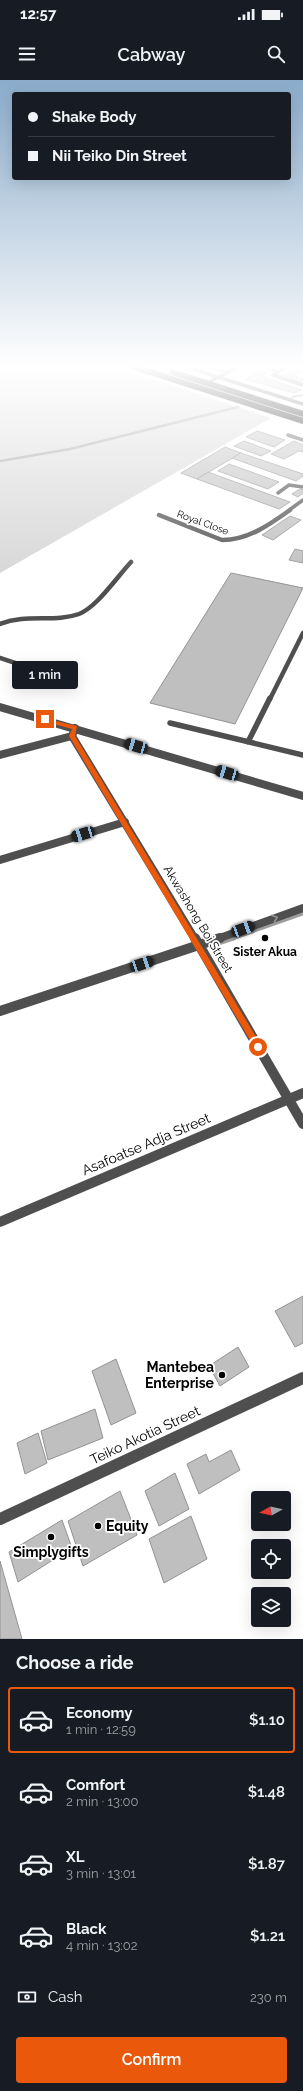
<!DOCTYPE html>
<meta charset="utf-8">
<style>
:root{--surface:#171b24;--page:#242831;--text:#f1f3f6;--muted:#9ea1a6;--line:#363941;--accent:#ea580c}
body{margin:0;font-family:Raleway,sans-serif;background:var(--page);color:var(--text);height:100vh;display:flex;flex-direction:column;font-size:15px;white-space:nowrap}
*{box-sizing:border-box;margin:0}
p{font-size:13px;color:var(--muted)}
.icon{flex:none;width:22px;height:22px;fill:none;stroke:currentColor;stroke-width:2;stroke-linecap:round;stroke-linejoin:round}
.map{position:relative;height:1559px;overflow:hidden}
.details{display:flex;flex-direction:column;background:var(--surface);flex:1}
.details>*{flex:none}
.guide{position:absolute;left:12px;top:12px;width:279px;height:88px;border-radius:4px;box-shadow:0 4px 16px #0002;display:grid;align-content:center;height:88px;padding:0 16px;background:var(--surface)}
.needle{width:26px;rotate:262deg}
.controls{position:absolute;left:251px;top:1411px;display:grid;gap:8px}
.controls a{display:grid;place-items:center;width:40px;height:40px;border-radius:4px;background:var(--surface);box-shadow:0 4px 16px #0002;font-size:20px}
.end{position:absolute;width:18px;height:18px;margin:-9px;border:5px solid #ea580c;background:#fff;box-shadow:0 0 0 2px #fff}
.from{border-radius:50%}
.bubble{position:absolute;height:28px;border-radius:4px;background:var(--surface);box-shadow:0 4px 16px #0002;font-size:13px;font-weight:600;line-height:28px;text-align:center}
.car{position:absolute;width:12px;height:24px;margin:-12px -6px;border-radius:5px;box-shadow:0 0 3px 1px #0007;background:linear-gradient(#222 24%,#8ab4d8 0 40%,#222 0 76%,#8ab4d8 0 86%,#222 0)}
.guide b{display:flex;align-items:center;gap:14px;height:38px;font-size:15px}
.guide b+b{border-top:1px solid var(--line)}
.guide i{width:10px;height:10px;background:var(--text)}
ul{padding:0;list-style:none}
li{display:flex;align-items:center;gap:12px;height:66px;margin:0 8px 6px;padding:0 8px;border:2px solid transparent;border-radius:4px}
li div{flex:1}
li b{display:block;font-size:15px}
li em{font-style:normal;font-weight:600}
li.active{border-color:var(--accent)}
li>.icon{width:36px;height:36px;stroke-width:1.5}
h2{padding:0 16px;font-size:18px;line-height:48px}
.pay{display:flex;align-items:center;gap:10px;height:44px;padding:0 16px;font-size:15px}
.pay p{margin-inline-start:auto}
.action{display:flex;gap:8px;margin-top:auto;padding:8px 16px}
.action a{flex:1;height:46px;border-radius:4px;background:var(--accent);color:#fff;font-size:16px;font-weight:600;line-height:46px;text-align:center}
.status{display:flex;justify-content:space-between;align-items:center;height:28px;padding:0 20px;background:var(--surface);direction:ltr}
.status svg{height:11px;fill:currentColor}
header{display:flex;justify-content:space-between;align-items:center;height:52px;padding:0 16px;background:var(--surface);font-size:18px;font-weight:600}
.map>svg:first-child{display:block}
</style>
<div class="status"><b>12:57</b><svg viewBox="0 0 49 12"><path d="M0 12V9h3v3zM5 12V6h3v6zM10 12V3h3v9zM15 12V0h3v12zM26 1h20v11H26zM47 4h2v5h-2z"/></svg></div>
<header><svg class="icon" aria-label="menu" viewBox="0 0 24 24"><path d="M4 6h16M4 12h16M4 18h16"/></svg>Cabway<svg class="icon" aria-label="search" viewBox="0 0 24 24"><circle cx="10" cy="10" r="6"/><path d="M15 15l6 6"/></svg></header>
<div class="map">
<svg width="303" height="1559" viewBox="0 0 303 1559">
<rect width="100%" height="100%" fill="#fff"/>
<path fill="#d6d6d6" d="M0 284H106L271 338 0 493Z"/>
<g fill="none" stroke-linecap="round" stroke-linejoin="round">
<path stroke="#9d9d9d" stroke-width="2.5" d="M292 317 303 315
M0 381 70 369 238 327"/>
<path stroke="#9d9d9d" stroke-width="4.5" d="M230 859 303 833"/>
<path stroke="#9d9d9d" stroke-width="5.5" d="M218 863 233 858"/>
</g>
<path fill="#bfbfbf" stroke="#939393" d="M300 288 303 289V291L290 298 281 296Z
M261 291 267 293 261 296 301 310 294 313 245 299Z
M295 296 303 299V302L290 299Z
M257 351 285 360 274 367 246 357Z
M244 361 271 371 261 376 234 366Z
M294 361 303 365V372L299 371 284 379 271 374Z
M225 367 241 373 197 399 181 393Z
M241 373 303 394V396L296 401 232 378Z
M229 384 279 402 268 409 218 391Z
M208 392 290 422 279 429 197 399Z
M300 409 303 410V413L298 417 292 414Z
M290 436 301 440 273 460 262 455Z
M295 469 303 471V483L289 480Z
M231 493 303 508 235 644 150 623Z
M303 1216V1263L295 1267 275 1231Z
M238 1267 249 1287 220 1306 209 1286Z
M116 1279 136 1333 111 1345 92 1291Z
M95 1329 103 1358 48 1380 41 1351Z
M38 1353 47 1383 25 1394 17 1363Z
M231 1370 240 1390 199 1414 187 1384 206 1374 209 1382Z
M175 1393 189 1429 159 1446 145 1411Z
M120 1411 137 1455 83 1486 68 1441Z
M191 1436 207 1479 164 1503 149 1459Z
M62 1440 72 1468 18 1502 9 1472Z
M0 1481 22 1559H0Z"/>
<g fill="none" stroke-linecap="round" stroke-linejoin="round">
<g stroke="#dbdbdb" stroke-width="7">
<path id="primary" d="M125 284 303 341
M172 292 303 334"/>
</g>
<path stroke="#4f4f4f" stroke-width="3.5" d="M177 284 303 324
M203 284 227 292
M257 284 277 291
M289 285 273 295 303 305
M207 303 244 284
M288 355 303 360
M278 413 289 405 303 407
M288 431 303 420"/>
<path stroke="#4f4f4f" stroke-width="4.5" d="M159 435 222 460C248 460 269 445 290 430
M0 544C27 533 54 543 79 534 97 527 117 497 131 482
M0 578 42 592
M270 619 303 553"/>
<path stroke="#4f4f4f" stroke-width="5.5" d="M170 643 303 675
M248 662 270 618"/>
<path stroke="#4f4f4f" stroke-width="8" d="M0 627 303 716
M75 648 72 656 195 859
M0 675 72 656
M0 780 125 742
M217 859 303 828"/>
<path stroke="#4f4f4f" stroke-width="10" d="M195 858 303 1044
M0 931 220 858
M0 1142 303 1013"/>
<path stroke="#4f4f4f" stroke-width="12" d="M0 1439 303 1298"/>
<use href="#primary" stroke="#000" stroke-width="6"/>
</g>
<defs><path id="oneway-chevron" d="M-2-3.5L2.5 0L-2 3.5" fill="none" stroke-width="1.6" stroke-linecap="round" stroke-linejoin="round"/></defs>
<use stroke="#959595" href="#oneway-chevron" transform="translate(275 838) rotate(-20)"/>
<linearGradient id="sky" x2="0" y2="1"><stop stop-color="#8aabca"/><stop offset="0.57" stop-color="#fff"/><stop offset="1" stop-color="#fff" stop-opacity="0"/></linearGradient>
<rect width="303" height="502" fill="url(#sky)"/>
<path fill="#ea580c" d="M43 638 77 646 75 656 261 965V970H256L69 656 72 649 43 641Z"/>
<g fill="#000" stroke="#fff" stroke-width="1.5">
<circle cx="265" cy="858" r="4"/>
<circle cx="222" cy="1295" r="4"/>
<circle cx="98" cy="1446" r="4"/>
<circle cx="51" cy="1457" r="4"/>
</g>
<g text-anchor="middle" stroke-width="3.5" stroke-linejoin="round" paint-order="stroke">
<g font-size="10" fill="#000" stroke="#fff">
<text transform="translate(203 442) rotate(20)" y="4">Royal Close</text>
</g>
<g font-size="12" fill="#000" stroke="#fff">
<text transform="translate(198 839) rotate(59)" y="4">Akwashong Boi Street</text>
</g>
<g font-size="12" font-weight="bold" fill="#000" stroke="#fff">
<text x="265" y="876">Sister Akua</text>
</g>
<g font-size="14" fill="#000" stroke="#fff">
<text transform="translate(146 1064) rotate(-23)" y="5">Asafoatse Adja Street</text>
<text transform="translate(145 1355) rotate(-25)" y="5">Teiko Akotia Street</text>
</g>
<g font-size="14" font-weight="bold" fill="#000" stroke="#fff" text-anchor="end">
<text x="214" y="1292">Mantebea<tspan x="214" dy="16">Enterprise</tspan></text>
<text x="106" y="1451" text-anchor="start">Equity</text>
<text x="51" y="1477" text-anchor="middle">Simplygifts</text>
</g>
</g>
</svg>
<div class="controls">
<a><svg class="needle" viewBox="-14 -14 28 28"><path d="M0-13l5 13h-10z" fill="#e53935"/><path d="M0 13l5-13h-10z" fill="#9ea1a6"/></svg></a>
<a><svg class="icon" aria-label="locate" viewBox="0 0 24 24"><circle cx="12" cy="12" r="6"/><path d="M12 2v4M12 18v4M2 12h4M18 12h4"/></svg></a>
<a><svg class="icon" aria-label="layers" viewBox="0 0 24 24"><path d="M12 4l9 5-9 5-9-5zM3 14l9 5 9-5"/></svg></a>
</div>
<i class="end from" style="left:258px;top:967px"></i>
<i class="end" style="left:45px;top:639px"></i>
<div class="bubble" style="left:12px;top:581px;width:66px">1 min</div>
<i class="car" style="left:136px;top:666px;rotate:286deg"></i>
<i class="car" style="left:227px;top:693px;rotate:286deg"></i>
<i class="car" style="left:83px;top:754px;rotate:253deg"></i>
<i class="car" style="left:243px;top:849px;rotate:70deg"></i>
<i class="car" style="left:142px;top:884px;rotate:72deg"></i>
<div class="guide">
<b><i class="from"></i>Shake Body</b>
<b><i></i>Nii Teiko Din Street</b>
</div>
</div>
<section class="details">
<h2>Choose a ride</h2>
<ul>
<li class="active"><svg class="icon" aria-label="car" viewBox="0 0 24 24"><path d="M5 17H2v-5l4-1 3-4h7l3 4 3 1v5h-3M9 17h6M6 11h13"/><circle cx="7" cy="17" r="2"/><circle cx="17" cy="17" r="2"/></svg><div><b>Economy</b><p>1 min · 12:59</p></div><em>$1.10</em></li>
<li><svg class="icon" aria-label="car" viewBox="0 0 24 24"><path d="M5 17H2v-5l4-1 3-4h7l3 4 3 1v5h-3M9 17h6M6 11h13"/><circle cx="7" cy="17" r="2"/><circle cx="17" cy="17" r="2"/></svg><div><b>Comfort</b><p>2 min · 13:00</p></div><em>$1.48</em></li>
<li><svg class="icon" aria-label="car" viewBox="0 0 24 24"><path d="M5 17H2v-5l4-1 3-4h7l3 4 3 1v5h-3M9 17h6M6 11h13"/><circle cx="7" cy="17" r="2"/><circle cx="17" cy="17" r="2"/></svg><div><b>XL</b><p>3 min · 13:01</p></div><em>$1.87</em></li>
<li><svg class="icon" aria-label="car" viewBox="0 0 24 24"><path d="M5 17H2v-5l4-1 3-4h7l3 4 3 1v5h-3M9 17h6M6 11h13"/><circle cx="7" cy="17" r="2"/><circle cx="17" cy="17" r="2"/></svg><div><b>Black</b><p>4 min · 13:02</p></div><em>$1.21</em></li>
</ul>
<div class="pay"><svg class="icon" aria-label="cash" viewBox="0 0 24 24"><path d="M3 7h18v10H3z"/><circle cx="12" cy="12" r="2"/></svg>Cash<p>230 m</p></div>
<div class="action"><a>Confirm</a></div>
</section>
